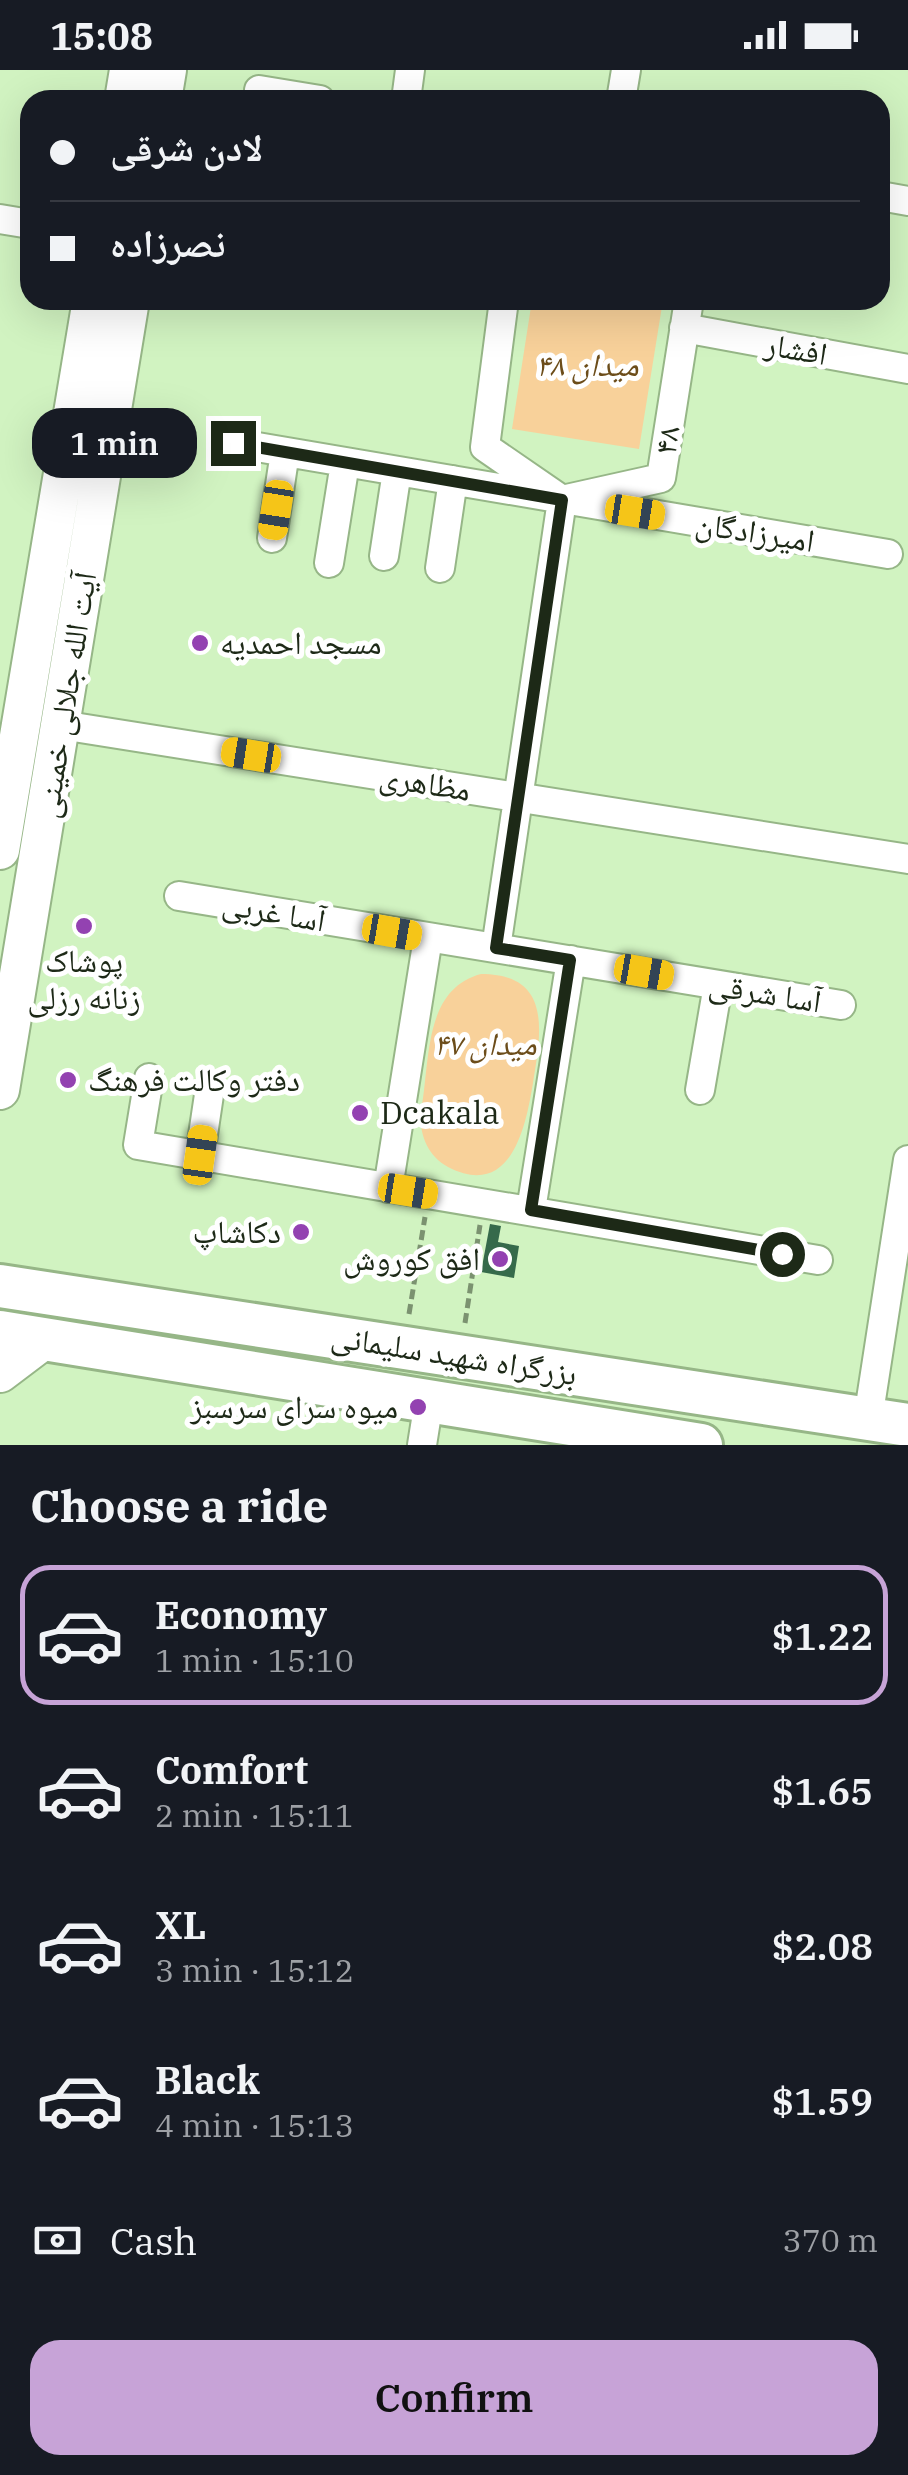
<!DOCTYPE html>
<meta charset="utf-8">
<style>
:root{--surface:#171b24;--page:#242831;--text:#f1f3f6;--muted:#9ea1a6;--line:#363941;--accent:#c7a3d7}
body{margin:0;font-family:"IBM Plex Serif","Noto Naskh Arabic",serif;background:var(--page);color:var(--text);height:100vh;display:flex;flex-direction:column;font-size:38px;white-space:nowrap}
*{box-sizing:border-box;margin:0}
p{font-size:32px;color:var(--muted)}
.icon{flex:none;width:55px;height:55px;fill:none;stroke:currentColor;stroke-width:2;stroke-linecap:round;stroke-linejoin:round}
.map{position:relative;height:1375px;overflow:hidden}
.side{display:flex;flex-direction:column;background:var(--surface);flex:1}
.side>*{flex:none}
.banner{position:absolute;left:20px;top:20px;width:870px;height:220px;border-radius:30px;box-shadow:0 10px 40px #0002;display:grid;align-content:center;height:220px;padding:0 30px;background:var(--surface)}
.end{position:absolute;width:45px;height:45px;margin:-22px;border:12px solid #1d2917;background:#fff;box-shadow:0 0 0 5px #fff}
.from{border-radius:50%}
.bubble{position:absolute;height:70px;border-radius:30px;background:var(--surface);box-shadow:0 10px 40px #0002;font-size:32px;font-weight:600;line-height:70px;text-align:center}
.car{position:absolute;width:30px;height:60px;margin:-30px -15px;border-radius:12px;box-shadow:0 0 8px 2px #0007;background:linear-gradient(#f5c518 24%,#345 0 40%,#f5c518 0 76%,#345 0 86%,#f5c518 0)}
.banner b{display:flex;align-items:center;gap:35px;height:95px;font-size:38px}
.banner b+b{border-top:2px solid var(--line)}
.banner i{width:25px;height:25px;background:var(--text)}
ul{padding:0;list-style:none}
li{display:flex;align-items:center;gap:30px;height:140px;margin:0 20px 15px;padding:0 10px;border:5px solid transparent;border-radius:30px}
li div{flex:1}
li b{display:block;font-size:38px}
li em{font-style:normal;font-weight:600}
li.on{border-color:var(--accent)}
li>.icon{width:90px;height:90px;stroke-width:1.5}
h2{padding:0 30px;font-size:45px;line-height:120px}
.pay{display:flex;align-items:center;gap:25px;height:110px;padding:0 30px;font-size:38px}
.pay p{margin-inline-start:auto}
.button{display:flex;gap:20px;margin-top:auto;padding:20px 30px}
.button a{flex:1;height:115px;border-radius:30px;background:var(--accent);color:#111;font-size:40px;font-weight:600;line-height:115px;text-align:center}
.status{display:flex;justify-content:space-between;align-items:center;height:70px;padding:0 50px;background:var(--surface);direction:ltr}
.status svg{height:28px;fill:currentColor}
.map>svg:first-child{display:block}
</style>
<div class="status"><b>15:08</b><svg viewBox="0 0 49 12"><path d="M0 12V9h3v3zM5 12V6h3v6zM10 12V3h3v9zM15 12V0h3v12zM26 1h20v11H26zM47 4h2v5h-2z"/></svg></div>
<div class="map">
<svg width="908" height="1375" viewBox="0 0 908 1375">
<rect width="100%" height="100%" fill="#d1f3c1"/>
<path fill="#f8d19a" d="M532 230H663L639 379 512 359Z
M481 904C553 904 541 963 533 1013 526 1055 512 1130 448 1097 428 1086 421 1067 420 1046 431 996 421 920 481 904Z"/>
<path fill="#366a4b" d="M490 1154 501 1156 498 1172 519 1176 514 1208 481 1202Z"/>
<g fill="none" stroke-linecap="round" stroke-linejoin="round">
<g stroke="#96b687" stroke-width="32">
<path id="minor" d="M259 20 320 30
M406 30 410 0
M621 30 626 0
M880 126 908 131
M0 149 30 154
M504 230 485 377 562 430 661 408 689 230
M684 258 908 299
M233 373 888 484
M272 468 285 382
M384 486 397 401
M329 493 345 393
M440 498 453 410
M61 655 908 789
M179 826 841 935
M496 878 562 430
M149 1008 138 1075 818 1190
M700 1020 718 915
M200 1085 210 1018
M388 1118 428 868
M531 1140 571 890
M868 1349 908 1090
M422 1375 429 1331"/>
</g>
<g stroke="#96b687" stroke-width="42">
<path id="major" d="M124 30 129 0
M162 30 167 0
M0 780 92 230
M0 1020 130 230
M0 1303 45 1269"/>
</g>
<g stroke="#96b687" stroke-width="48">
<path id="highway" d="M0 1216 908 1355
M0 1262 701 1375"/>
</g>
<path stroke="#7b9270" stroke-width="5" stroke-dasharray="10 5" stroke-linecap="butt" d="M409 1244 425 1147
M465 1253 480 1155"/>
<use href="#minor" stroke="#fff" stroke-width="28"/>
<use href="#major" stroke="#fff" stroke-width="38"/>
<use href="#highway" stroke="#fff" stroke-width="42"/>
</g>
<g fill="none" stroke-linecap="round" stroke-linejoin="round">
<path stroke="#1d2917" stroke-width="12" d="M233 373 562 430 496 878 570 890 531 1140 782 1184"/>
</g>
<g fill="#9342b1" stroke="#fff" stroke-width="4">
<circle cx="200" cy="573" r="10"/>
<circle cx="84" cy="856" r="10"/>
<circle cx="68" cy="1010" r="10"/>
<circle cx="360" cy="1043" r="10"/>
<circle cx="301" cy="1162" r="10"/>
<circle cx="500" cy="1189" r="10"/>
<circle cx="418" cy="1337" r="10"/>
</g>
<g text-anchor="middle" stroke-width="10" stroke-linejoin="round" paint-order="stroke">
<g font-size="32" fill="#1d2917" stroke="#fff">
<text transform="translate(796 279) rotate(10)" y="11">افشار</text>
<text transform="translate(667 370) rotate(-81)" y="11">۴۸</text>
<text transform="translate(755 462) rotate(9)" y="11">امیرزادگان</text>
<text transform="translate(66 625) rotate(-81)" y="11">آيت الله جلالى خمينى</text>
<text transform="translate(425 713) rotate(9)" y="11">مظاهری</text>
<text transform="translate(274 842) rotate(10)" y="11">آسا غربی</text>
<text transform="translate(765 923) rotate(9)" y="11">آسا شرقی</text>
<text transform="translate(454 1285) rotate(9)" y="11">بزرگراه شهید سلیمانی</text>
</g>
<g font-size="32" font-style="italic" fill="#6c4d1a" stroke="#fff">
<text x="587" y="306">میدان ۴۸</text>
<text x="485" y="985">میدان ۴۷</text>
</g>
<g font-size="32" fill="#1d2917" stroke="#fff" text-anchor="start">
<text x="220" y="584">مسجد احمدیه</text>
<text x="84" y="902" text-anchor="middle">پوشاک<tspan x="84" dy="37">زنانه رزلی</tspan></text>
<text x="88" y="1021">دفتر وکالت فرهنگ</text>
<text x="380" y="1054">Dcakala</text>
<text x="281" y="1173" text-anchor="end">دکاشاپ</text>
<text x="480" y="1200" text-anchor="end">افق کوروش</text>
<text x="398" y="1348" text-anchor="end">میوه سرای سرسبز</text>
</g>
</g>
</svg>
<i class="end from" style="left:782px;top:1184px"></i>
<i class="end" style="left:233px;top:373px"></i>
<div class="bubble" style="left:32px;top:338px;width:165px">1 min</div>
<i class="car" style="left:276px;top:440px;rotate:189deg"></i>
<i class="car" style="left:635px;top:442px;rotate:99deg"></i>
<i class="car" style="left:251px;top:685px;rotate:279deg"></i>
<i class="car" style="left:392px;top:862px;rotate:100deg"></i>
<i class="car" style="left:644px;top:902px;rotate:100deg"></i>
<i class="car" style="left:200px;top:1085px;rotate:8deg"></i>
<i class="car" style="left:408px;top:1121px;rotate:99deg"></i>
<div class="banner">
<b><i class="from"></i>لادن شرقی</b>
<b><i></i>نصرزاده</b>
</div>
</div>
<section class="side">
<h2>Choose a ride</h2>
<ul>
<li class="on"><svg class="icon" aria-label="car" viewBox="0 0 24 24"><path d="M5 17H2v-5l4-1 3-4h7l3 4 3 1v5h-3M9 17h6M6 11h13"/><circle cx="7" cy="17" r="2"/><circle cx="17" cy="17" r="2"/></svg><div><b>Economy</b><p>1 min · 15:10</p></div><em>$1.22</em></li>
<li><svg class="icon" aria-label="car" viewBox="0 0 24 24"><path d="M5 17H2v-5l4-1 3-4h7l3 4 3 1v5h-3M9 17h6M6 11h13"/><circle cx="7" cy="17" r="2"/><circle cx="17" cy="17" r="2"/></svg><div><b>Comfort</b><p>2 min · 15:11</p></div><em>$1.65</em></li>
<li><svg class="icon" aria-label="car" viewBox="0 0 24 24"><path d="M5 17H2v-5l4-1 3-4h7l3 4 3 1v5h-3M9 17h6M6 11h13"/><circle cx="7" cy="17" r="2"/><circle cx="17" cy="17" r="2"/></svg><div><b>XL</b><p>3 min · 15:12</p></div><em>$2.08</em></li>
<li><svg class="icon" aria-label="car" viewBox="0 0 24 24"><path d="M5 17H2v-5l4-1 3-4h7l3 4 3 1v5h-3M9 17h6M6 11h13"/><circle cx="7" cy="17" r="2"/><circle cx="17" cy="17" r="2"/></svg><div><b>Black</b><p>4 min · 15:13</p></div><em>$1.59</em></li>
</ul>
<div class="pay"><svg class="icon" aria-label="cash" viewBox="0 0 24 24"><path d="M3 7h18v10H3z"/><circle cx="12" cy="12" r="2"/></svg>Cash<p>370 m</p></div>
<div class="button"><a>Confirm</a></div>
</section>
